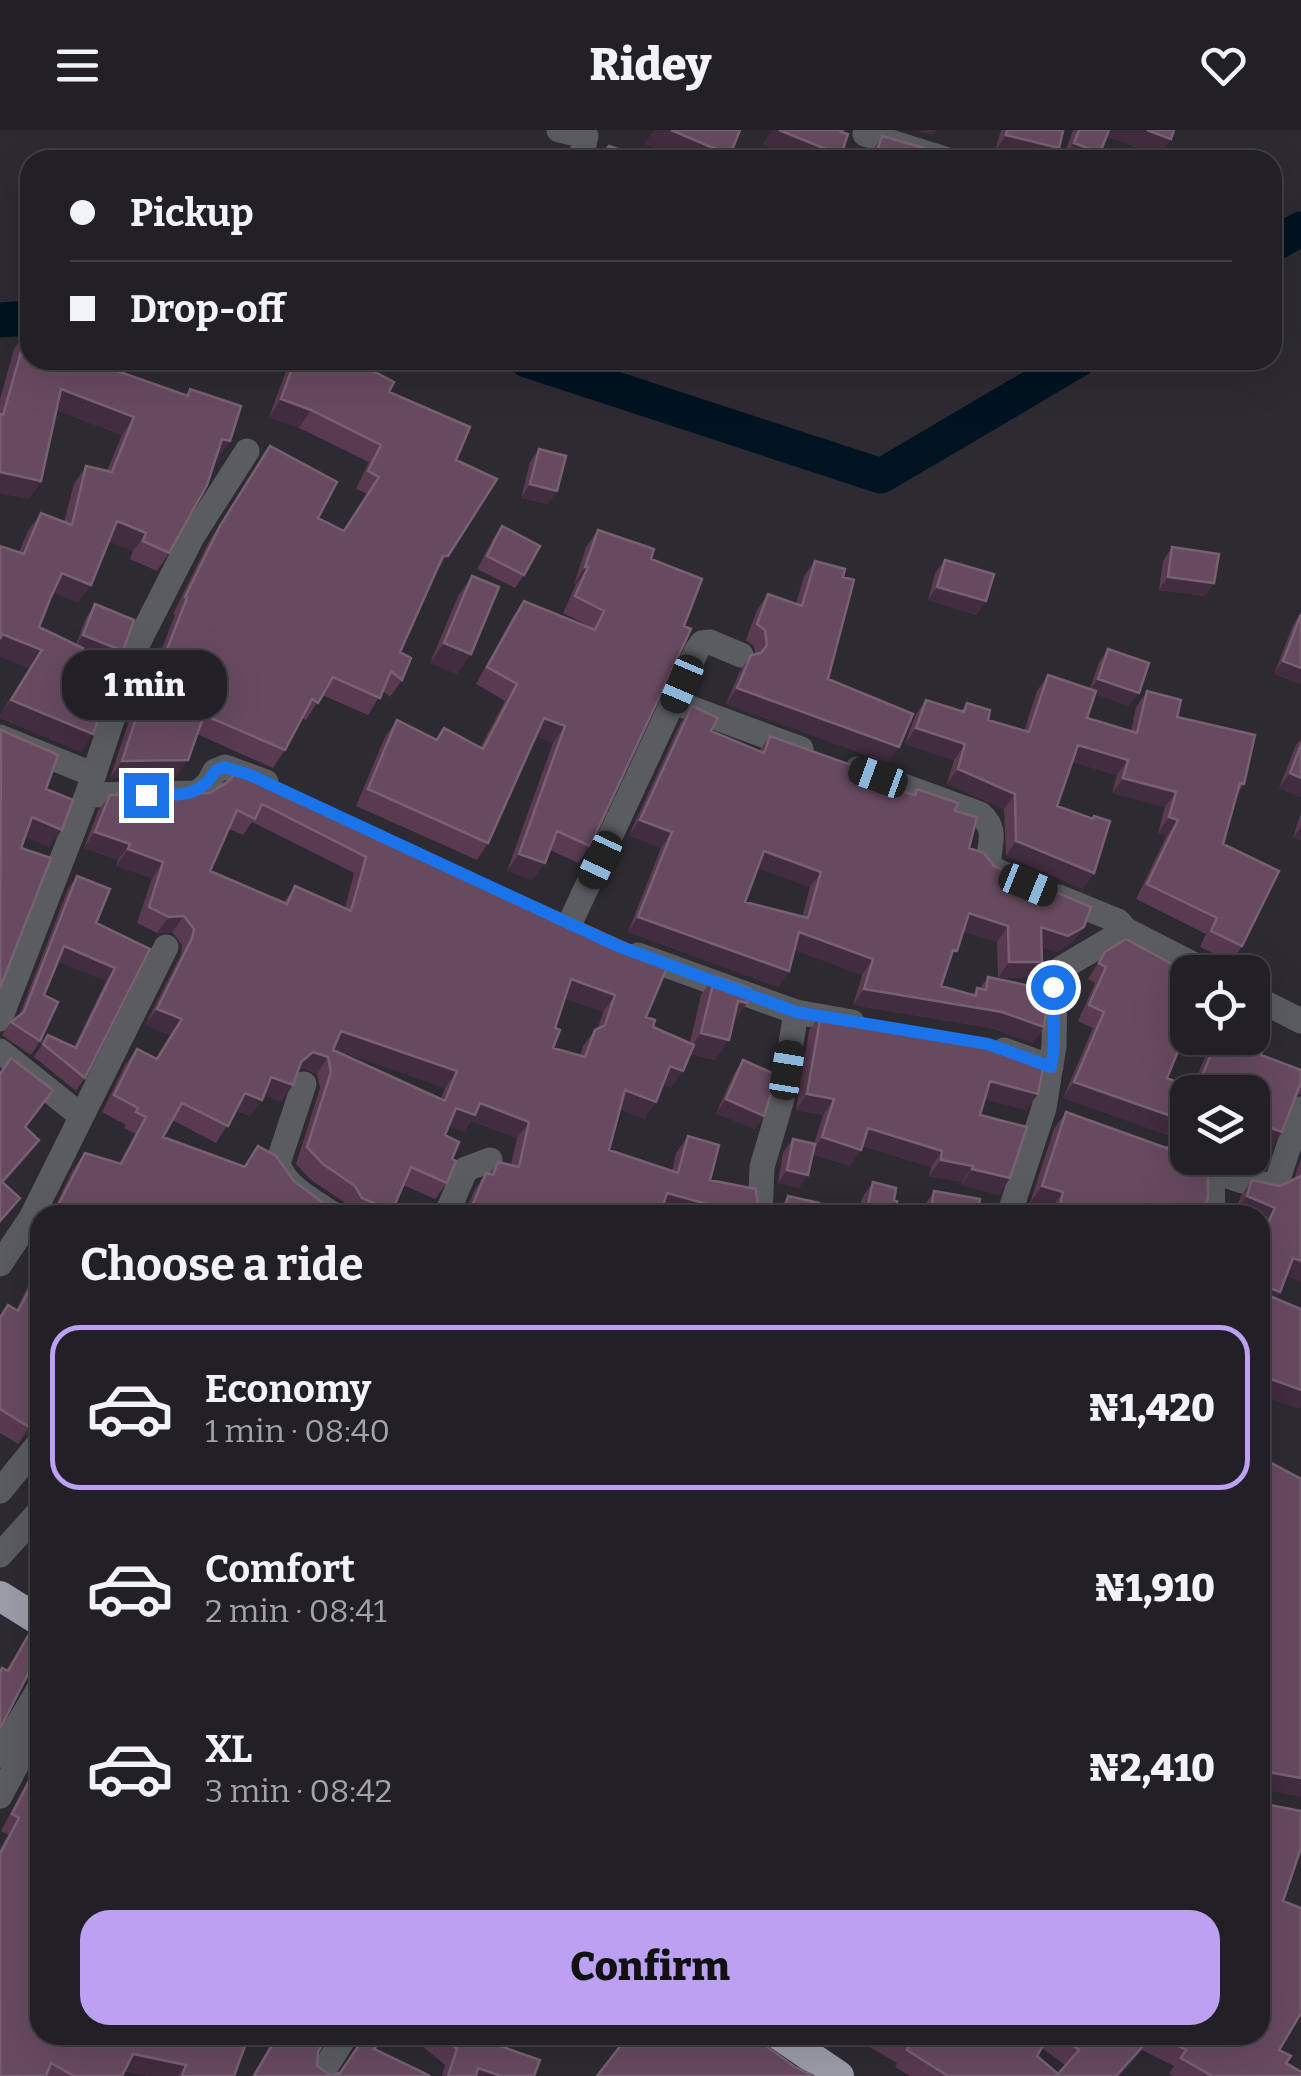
<!DOCTYPE html>
<meta charset="utf-8">
<style>
:root{--surface:#222026;--page:#2e2d32;--text:#f1f3f6;--muted:#a2a3a7;--line:#3f3e43;--accent:#bca0f2}
body{margin:0;font-family:Bitter,serif;background:var(--page);color:var(--text);height:100vh;display:flex;flex-direction:column;font-size:38px;white-space:nowrap}
*{box-sizing:border-box;margin:0}
p{font-size:32px;color:var(--muted)}
.icon{flex:none;width:55px;height:55px;fill:none;stroke:currentColor;stroke-width:2;stroke-linecap:round;stroke-linejoin:round}
.map{position:relative;flex:1;overflow:hidden}
.details{position:absolute;left:30px;top:1075px;width:1240px;height:840px;display:flex;flex-direction:column;background:var(--surface);border-radius:30px;box-shadow:0 10px 40px #0002,0 0 0 2px var(--line)}
.details>*{flex:none}
.top-card{position:absolute;left:20px;top:20px;width:1262px;height:220px;border-radius:30px;box-shadow:0 10px 40px #0002,0 0 0 2px var(--line);display:grid;align-content:center;height:220px;padding:0 50px;background:var(--surface)}
.fabs{position:absolute;left:1170px;top:825px;display:grid;gap:20px}
.fabs a{display:grid;place-items:center;width:100px;height:100px;border-radius:20px;background:var(--surface);box-shadow:0 10px 40px #0002,0 0 0 2px var(--line);font-size:50px}
.end{position:absolute;width:45px;height:45px;margin:-22px;border:12px solid #1a73e8;background:#fff;box-shadow:0 0 0 5px #fff}
.from{border-radius:50%}
.bubble{position:absolute;height:70px;border-radius:30px;background:var(--surface);box-shadow:0 10px 40px #0002,0 0 0 2px var(--line);font-size:32px;font-weight:800;line-height:70px;text-align:center}
.car{position:absolute;width:30px;height:60px;margin:-30px -15px;border-radius:12px;box-shadow:0 0 8px 2px #0007;background:linear-gradient(#222 24%,#8ab4d8 0 40%,#222 0 76%,#8ab4d8 0 86%,#222 0)}
.top-card b{display:flex;align-items:center;gap:35px;height:95px;font-size:38px}
.top-card b+b{border-top:2px solid var(--line)}
.top-card i{width:25px;height:25px;background:var(--text)}
ul{padding:0;list-style:none}
li{display:flex;align-items:center;gap:30px;height:165px;margin:0 20px 15px;padding:0 30px;border:5px solid transparent;border-radius:30px}
li div{flex:1}
li b{display:block;font-size:38px}
li em{font-style:normal;font-weight:800}
li.active{border-color:var(--accent)}
li>.icon{width:90px;height:90px;stroke-width:1.5}
h2{padding:0 50px;font-size:45px;line-height:120px}
.primary-button{display:flex;gap:20px;margin-top:auto;padding:20px 50px}
.primary-button a{flex:1;height:115px;border-radius:30px;background:var(--accent);color:#111;font-size:40px;font-weight:800;line-height:115px;text-align:center}
header{display:flex;justify-content:space-between;align-items:center;height:130px;padding:0 50px;background:var(--surface);font-size:45px;font-weight:800}
.map>svg:first-child{display:block}
</style>
<header><svg class="icon" aria-label="menu" viewBox="0 0 24 24"><path d="M4 6h16M4 12h16M4 18h16"/></svg>Ridey<svg class="icon" aria-label="heart" viewBox="0 0 24 24"><path d="M12 20l-8-8c-3-5 5-10 8-4 3-6 11-1 8 4z"/></svg></header>
<div class="map">
<svg width="1301" height="1946" viewBox="0 0 1301 1946">
<rect width="100%" height="100%" fill="#2d2a32"/>
<g fill="none" stroke-linecap="round" stroke-linejoin="round">
<path stroke="#011320" stroke-width="35" d="M1272 115 1301 99
M0 190 30 188
M527 230 881 346 1078 230"/>
<path stroke="#5b5c60" stroke-width="25" d="M559 0 586 6 580 30
M865 4 948 30
M674 572 801 619
M0 607 92 644
M857 639 980 684C1000 701 987 716 989 737L1013 748
M87 665 197 663 208 654 215 641 225 637 266 652
M1059 767 1118 791 1126 800
M570 793 697 520 702 513 710 512 741 525
M638 825 796 882 852 892
M1252 866 1301 891
M0 889 87 665 137 515 192 407 247 321
M1004 920 1051 937
M0 921 80 985
M304 954 278 1033C284 1057 316 1072 334 1085
M1176 1025C1199 1034 1256 1063 1277 1052L1301 979
M1212 1039 1213 1085
M446 1085 466 1039 490 1030
M760 1085 762 1037 782 969 796 882
M1009 1085 1044 978 1054 916 1055 846 1060 839 1126 800 1208 842
M0 1134 31 1088 166 817
M0 1361 40 1312
M0 1425 40 1381
M0 1625 40 1557
M0 1666 40 1591
M320 1946 346 1905"/>
<path stroke="#9b9ea9" stroke-width="30" d="M0 1466 40 1491
M779 1905 839 1946"/>
</g>
<path fill="#593a51" fill-rule="evenodd" d="M1001 0H1058L1050 30H1034L995 21Z
M1073 0H1174L1171 9 1159 26 1106 6 1100 23 1095 30H1062Z
M882 6 966 30H868L871 23Z
M27 201 30 230 147 253 186 265 190 259 230 311 217 329H216L169 423 157 441 130 429 133 421 109 411 78 473 53 462 39 497 76 514 86 488 95 474 114 534 82 521 66 557 81 622 0 588V585L29 538 19 422 28 401 41 383 64 392 74 354 86 336 107 341 122 305 56 280 41 351 29 369 0 363V269L14 219Z
M290 230H338L389 262 456 330 448 426 435 443 400 522 402 550 390 567 383 561 368 585 322 565 306 590 302 588 285 620 273 638 197 604 176 647 110 648 134 576 147 548 154 538 175 485 173 484 208 413 270 316 318 388 344 401 367 364 356 359 369 332 299 298 269 287Z
M539 319 557 361 548 374 521 368 530 332Z
M502 396 524 445 515 458 477 439 493 409Z
M598 400 651 429 590 716 578 733 550 720 533 750 507 741 553 613 536 606 488 713 477 730 356 676 385 607 397 590 436 609 444 598 480 618 505 571 476 554 512 488 524 471 592 498 563 483 576 454H574L586 417Z
M1172 417 1214 453 1205 466 1159 460 1163 431Z
M945 430 977 485 928 470 935 443Z
M815 431 843 447 828 549 888 633 726 574 740 541 751 525 755 524 754 516 746 510 757 480 768 464 796 474 804 446Z
M472 446 457 544 430 533 458 466Z
M1301 483V554L1274 544 1293 495Z
M1108 519 1129 576 1095 564 1087 588 1131 601 1136 577 1147 561 1177 587 1244 654 1236 666 1223 714 1242 816 1231 832 1200 817 1206 804 1136 769 1167 705 1158 703 1165 677 1112 663 1117 645 1072 632 1057 676 1092 689 1094 686V743L1083 759 1006 726 1004 679 947 654 954 630 905 614 915 586 926 570 961 581 967 573 988 590 1024 601 1037 561 1048 545 1090 559 1099 532Z
M692 576 711 601 759 621 770 606 884 657 913 665 917 659 955 681 969 718 994 736 1073 812 1057 822 1042 817V832L1031 847 998 848 997 812 963 801 949 832 941 856 972 865 977 858H980L988 847 1044 897 1033 913 991 898 853 875 862 845 795 820 789 841 778 857 628 802 661 718 629 705 681 592ZM758 738 810 757 802 787 745 772Z
M1301 609V667L1279 658 1296 615Z
M238 638 646 887 653 897 690 913 701 865 715 846 747 873 733 892 715 930 690 924 671 958 663 954 645 989 620 979 609 1020 672 1041 676 1023 688 1006 710 1050 770 1085 778 1081 788 1066 817 1085H676L661 1081 466 1080 475 1059 486 1043 489 1044 498 1032 511 1035 517 1008 471 991 464 1002 449 996 445 1005 452 1029 447 1053 435 1069 403 1055 389 1085H352L344 1072 311 1050 296 1034 320 958 317 944 302 938 297 942 281 972 264 965 250 986 236 981 216 1013 172 990 163 1007 244 1037 258 1016 316 1085H51L73 1039 85 1023 119 1034 135 1004 124 998 126 995 102 982 125 935 137 919 156 929 170 905 145 895 181 824 182 815 172 802 157 803 137 793 152 748 116 736 118 730 84 718 98 681 110 665 210 663 229 651ZM252 692 354 743 345 778 295 756 284 772 210 741 229 699 243 705ZM565 868 603 882 598 898 595 900 583 916 580 926 553 918 555 898ZM334 919 445 958 441 969Z
M1301 682V710L1293 708Z
M77 746 96 793 150 819 85 948 76 961 34 927 48 905 74 917 106 851 58 831 44 865 40 911 31 925 2 905 11 892 19 886 68 759Z
M1105 822 1188 842V904L1185 903 1167 948 1192 958 1213 908H1252L1261 925 1301 940V964L1295 966 1282 1002 1271 1018 1188 962V1012L1063 968 1093 898 1078 891 1095 853 1088 849Z
M821 884 1031 935 1026 980 985 969 980 985 1010 1048 999 1065 961 1055 962 1052 929 1046 931 1037 863 1016 850 1036 813 1024 799 1058 778 1053 783 1022 793 1009 814 1014 823 985 796 980 809 901Z
M743 930 764 986 755 999 716 983 734 944Z
M1066 982 1201 1085H1022L1051 1082V1078L1030 1073 1054 999Z
M1301 1029V1152L1286 1145 1280 1162 1276 1168 1301 1179V1274L1298 1278 1260 1265V1186L1266 1177 1260 1175V1103L1264 1094 1260 1085H1242L1235 1082 1241 1066 1252 1050 1280 1056 1294 1049Z
M873 1052 894 1070 895 1085H857L862 1068Z
M934 1061 977 1085H921L923 1078Z
M40 1104V1125L29 1120Z
M40 1132V1297H33L18 1314 0 1303V1186L8 1175 16 1180Z
M28 1506 40 1531 21 1558 6 1540Z
M40 1626V1905L91 1907 92 1905H249L234 1946H149L124 1941 122 1946H0V1719L8 1705 1 1701Z
M1260 1673 1296 1732 1283 1771 1279 1920 1286 1933 1301 1946H1173L1169 1944 1174 1936 1142 1920 1119 1946H910L895 1937 897 1933 865 1914 871 1905H1260ZM1042 1918 1065 1935 1058 1944 1037 1926Z
M276 1905H328L318 1922 317 1936 330 1945 340 1943 360 1914V1905H384L374 1919 430 1946H252Z
M409 1905H501L497 1915 534 1946H442L445 1935Z"/>
<path fill="#422c3f" d="M654 0H671L730 25 726 30H682L644 14Z
M772 0H779L841 25 838 30H800L762 15Z
M920 0H937L933 5 919 2Z
M1104 0H1147L1171 9 1159 26 1101 4Z
M1006 5 1059 18 1050 30H1034L995 21Z
M1074 13 1100 23 1095 30H1062Z
M61 259 134 287 122 305 48 277Z
M281 269 311 280 299 298 269 287Z
M222 309 230 311 217 329 210 327Z
M0 342 41 351 29 369 0 363Z
M530 354 557 361 548 374 521 368Z
M117 391 146 403 133 421 104 409Z
M443 426H448L436 443H431Z
M585 437H588L576 454H574Z
M62 443 91 455 78 473 50 461Z
M1168 447 1214 453 1205 466 1159 460Z
M937 457 986 471 977 485 928 470Z
M2 504 42 520 29 538 0 527V507Z
M83 505 123 521 114 534 74 518Z
M444 513 471 524 457 544 430 533Z
M1283 531 1301 538V554L1274 544Z
M1098 549 1139 563 1129 576 1088 562Z
M737 558 899 617 888 633 726 574Z
M11 570 93 604 81 622 0 588V585Z
M544 588 565 596 553 613 532 605Z
M916 598 965 614 954 630 905 614Z
M1078 615 1128 630 1117 645 1067 631Z
M188 630 176 647 110 648 122 631Z
M958 639 1015 664 1004 679 947 654Z
M1290 643 1301 648V667L1279 658Z
M1123 648 1176 662 1165 677 1112 663Z
M32 687 62 700 49 717 20 705Z
M1169 687 1178 690 1167 705 1158 703Z
M640 690 672 702 661 718 629 705Z
M1301 697V710L1293 708Z
M95 702 130 714 118 730 84 718Z
M1016 711 1094 743 1083 759 1006 726Z
M128 719 163 732 152 748 116 736Z
M764 721 821 742 810 757 753 737Z
M519 724 545 733 533 750 507 741Z
M969 783 1008 796 997 812 958 799Z
M184 786 172 802 157 803 169 787Z
M638 787 789 841 778 857 628 802Z
M1041 797H1084L1073 812 1057 822 1030 813Z
M799 802 873 829 862 845 788 818Z
M64 816 115 838 106 851 54 830Z
M1009 832H1042L1031 847 998 848Z
M571 849 615 865 603 882 560 866Z
M864 859 1002 882 1044 897 1033 913 991 898 853 875Z
M738 871 747 873 733 892Z
M157 879 182 889 170 905 145 895Z
M341 901 457 941 445 958 329 918Z
M701 903 729 910 715 930 687 923Z
M313 922 328 927 317 944 302 938 289 948 301 932Z
M670 936 683 941 671 958 659 953Z
M271 947 293 955 281 972 259 964Z
M990 951 1038 964 1026 980 979 968Z
M1074 952 1188 992V1012L1063 968Z
M625 960 656 972 645 989 614 977Z
M245 963 262 970 250 986 233 980Z
M807 964 834 969 823 985 796 980Z
M726 969 764 986 755 999 716 983Z
M480 973 529 992 517 1008 471 991 464 1002 445 994 456 978Z
M1252 991 1282 1002 1271 1018 1252 1011Z
M868 998 942 1021 931 1037 857 1014Z
M822 1007 861 1020 850 1036 811 1024Z
M39 1010 27 1027 0 1058V1054Z
M941 1030 973 1036 962 1052 929 1046Z
M972 1039 1010 1048 999 1065 961 1055Z
M787 1040 808 1045 799 1058 778 1053Z
M1042 1056 1063 1062 1051 1078 1030 1073Z
M667 1063 711 1075 703 1085H676L655 1080Z
M1247 1066 1275 1078 1264 1094 1260 1093V1085H1242L1235 1082Z
M710 1078 745 1085H705Z
M1095 1078 1118 1085H1073L1077 1079Z
M1293 1128 1301 1131V1152L1282 1144Z
M1260 1154 1280 1162 1269 1178 1272 1167 1266 1177 1260 1175Z
M1260 1245 1301 1260V1274L1298 1278 1260 1265Z
M40 1286V1297H33L18 1314 29 1297Z
M1268 1642 1301 1648V1667L1260 1659V1647Z
M1153 1905 1142 1920 1119 1946H1116Z
M133 1924 186 1935 178 1946H149L122 1940Z
M478 1938 501 1946H473Z"/>
<path fill="#674a60" stroke="#786073" stroke-width="2.5" fill-rule="evenodd" d="M671 0H740L730 25Z
M779 0H843L841 2 848 4 841 25Z
M1007 0H1058L1063 1 1059 18 1006 5Z
M1079 0H1109L1100 23 1074 13Z
M1147 0H1174L1171 9Z
M882 6 966 30H874Z
M609 16 635 25 633 30H599L601 25Z
M27 201H30V230H86L188 266 190 259 241 276 230 311 222 309 207 355 169 423 143 411 146 403 117 391 91 455 62 443 50 469 39 497 83 518 66 557 105 571 93 604 11 570 42 520 2 504 0 509V416L24 424 41 383 72 395 86 336 112 342 134 287 61 259 41 351 0 342V284L3 285Z
M295 230H338L365 241 367 238 394 252 389 262 470 297 456 330 497 349 448 426H443L400 522 411 528 402 550 391 541 380 568 333 547 318 573 312 569 285 620 204 585 188 630 122 631 146 558 159 530 162 532 187 468 185 467 220 396 270 316 337 352 318 388 344 401 379 347 368 341 381 315 311 280 281 269Z
M539 319 566 326 557 361 530 354Z
M502 396 540 416 524 445 487 426Z
M598 400 654 419 651 429 702 449 684 496 691 499 590 716 557 701 545 733 519 724 565 596 544 588 488 713 368 659 397 590 437 610 444 598 483 619 517 554 487 537 524 471 595 500 604 481 575 466 588 437H585Z
M1172 417 1219 424 1214 453 1168 447Z
M945 430 994 444 986 471 937 457Z
M815 431 845 439 843 447 854 450 828 549 913 584 899 617 737 558 751 525 761 523 767 515 765 500 757 494 768 464 802 476Z
M472 446 499 457 471 524 444 513Z
M95 474 134 490 123 521 83 505Z
M1301 484V538L1283 531Z
M1108 519 1149 533 1139 563 1098 549Z
M1048 545 1096 561 1087 588 1137 603 1147 561 1181 570 1177 587 1255 605 1244 654 1240 653 1223 714 1279 741 1242 816 1211 801 1217 788 1147 754 1178 690 1169 687 1176 662 1123 648 1128 630 1078 615 1057 676 1093 689 1094 686 1110 691 1094 743 1016 711 1015 664 958 639 965 614 916 598 926 570 964 582 967 573 990 580 988 590 1029 602Z
M692 576 718 588 711 601 764 623 770 606 887 648 884 657 915 665 917 659 958 673 955 681 977 687 969 718 984 723 994 736 1091 777 1084 797 1068 806 1041 797 1042 832H1009L1008 796 969 783 957 821 953 820 941 856 976 866 977 858 986 860 988 847 1049 860 1044 897 1002 882 864 859 873 829 799 802 789 841 638 787 672 702 640 690ZM764 721 821 742 808 788 745 772Z
M1 600 58 625 46 659 73 670 62 700 32 687 21 718 51 728 0 858Z
M1301 615V648L1290 643Z
M238 638 669 833 646 887 655 890 653 897 694 915 683 941 670 936 656 972 625 960 609 1020 678 1043 688 1006 719 1015 710 1050 756 1059 758 1077 770 1085 785 1078 788 1066 819 1073 817 1085H745L710 1078 711 1075 667 1063 660 1085 646 1084V1085H501L492 1082 491 1085H458L472 1076 486 1043 493 1045 498 1032 519 1037 529 992 480 973 475 985 456 978 445 1005 459 1012 452 1029 456 1031 447 1053 411 1037 392 1081 362 1068 355 1056 323 1034 307 1017 331 942 328 927 313 922 301 932 293 955 271 947 262 970 245 963 228 996 182 973 163 1007 245 1037 258 1016 276 1026 294 1051 322 1072 316 1085H53L85 1023 121 1034 146 987 136 982 138 978 114 965 137 919 157 929 182 889 157 879 192 808 194 799 184 786 169 787 149 777 163 732 128 719 130 714 95 702 110 665 210 663 230 650ZM262 674 366 727 351 781 295 756 287 774 210 741 237 680 255 689ZM571 849 615 865 605 895 595 900 585 927 553 918 560 900 555 898ZM341 901 457 941 445 971 333 920Z
M77 746 110 759 96 793 150 819 85 948 43 914 48 905 76 918 115 838 64 816 44 865 58 872 40 911 11 892 24 882Z
M1126 809 1179 838 1180 835 1200 842H1188V897L1167 948 1196 960 1218 908H1252V906L1267 912 1261 925 1301 940V952L1282 1002 1252 991V962H1188V992L1074 952 1104 882 1089 875 1106 837 1099 833 1105 822Z
M715 846 750 858 747 873 738 871 729 910 701 903Z
M821 884 995 913 1033 927 1031 935 1043 938 1038 964 990 951 980 985 1027 997 1010 1048 972 1039 973 1036 941 1030 942 1021 868 998 861 1020 822 1007 834 969 807 964Z
M11 928 53 960 25 997 39 1010 2 1052 20 1068 0 1091V944Z
M743 930 777 945 764 986 726 969Z
M1066 982 1208 1033V1068L1201 1085H1118L1095 1078 1093 1084 1077 1079 1075 1085H1022L1033 1079 1058 1084 1063 1062 1042 1056Z
M793 1009 815 1014 808 1045 787 1040Z
M1301 1046V1131L1293 1128 1280 1162 1260 1154V1110L1275 1078 1247 1066 1252 1050 1280 1056Z
M873 1052 896 1058 894 1070 897 1071 895 1085H859L860 1082 866 1083Z
M934 1061 980 1069 977 1085H930Z
M40 1139V1286L29 1297 0 1279V1188L8 1175 18 1181Z
M1272 1167 1301 1179V1260L1260 1245V1195Z
M1260 1302 1268 1305 1260 1327Z
M1264 1329 1301 1349V1648L1268 1642 1260 1647V1337Z
M28 1506 40 1512V1531L32 1542 30 1540 0 1599V1542L2 1538 8 1541Z
M40 1631V1905H87L95 1909 97 1905H249L234 1946H182L186 1935 133 1924 122 1946H74L51 1933 46 1946H0V1724L19 1688 12 1684Z
M1260 1673 1301 1681V1718L1283 1771 1301 1778V1883L1279 1920 1291 1926 1286 1933 1301 1942V1946H1212L1181 1928 1186 1920 1156 1905H1260Z
M278 1905H328L318 1922 317 1936 330 1945 340 1943 366 1905H384L374 1919 430 1946H254Z
M441 1905H501L497 1915 540 1930 534 1946H501L478 1938 476 1946H448L457 1919Z
M629 1905H751L795 1937 814 1946H597Z
M890 1905H1049L1037 1926 1058 1944 1079 1920 1058 1905H1153L1116 1946H948L907 1920 909 1916Z"/>
<g fill="none" stroke-linecap="round" stroke-linejoin="round">
<path stroke="#1a73e8" stroke-width="12" d="M146 665C175 665 200 669 215 641L224 637 250 645 618 816 796 882 988 914 1051 937 1054 916 1053 857"/>
</g>
</svg>
<div class="fabs">
<a><svg class="icon" aria-label="locate" viewBox="0 0 24 24"><circle cx="12" cy="12" r="6"/><path d="M12 2v4M12 18v4M2 12h4M18 12h4"/></svg></a>
<a><svg class="icon" aria-label="layers" viewBox="0 0 24 24"><path d="M12 4l9 5-9 5-9-5zM3 14l9 5 9-5"/></svg></a>
</div>
<i class="end from" style="left:1053px;top:857px"></i>
<i class="end" style="left:146px;top:665px"></i>
<div class="bubble" style="left:62px;top:520px;width:165px">1 min</div>
<i class="car" style="left:682px;top:554px;rotate:203deg"></i>
<i class="car" style="left:878px;top:647px;rotate:290deg"></i>
<i class="car" style="left:600px;top:730px;rotate:205deg"></i>
<i class="car" style="left:1028px;top:755px;rotate:112deg"></i>
<i class="car" style="left:787px;top:940px;rotate:9deg"></i>
<div class="top-card">
<b><i class="from"></i>Pickup</b>
<b><i></i>Drop-off</b>
</div>
<section class="details">
<h2>Choose a ride</h2>
<ul>
<li class="active"><svg class="icon" aria-label="car" viewBox="0 0 24 24"><path d="M5 17H2v-5l4-1 3-4h7l3 4 3 1v5h-3M9 17h6M6 11h13"/><circle cx="7" cy="17" r="2"/><circle cx="17" cy="17" r="2"/></svg><div><b>Economy</b><p>1 min · 08:40</p></div><em>₦1,420</em></li>
<li><svg class="icon" aria-label="car" viewBox="0 0 24 24"><path d="M5 17H2v-5l4-1 3-4h7l3 4 3 1v5h-3M9 17h6M6 11h13"/><circle cx="7" cy="17" r="2"/><circle cx="17" cy="17" r="2"/></svg><div><b>Comfort</b><p>2 min · 08:41</p></div><em>₦1,910</em></li>
<li><svg class="icon" aria-label="car" viewBox="0 0 24 24"><path d="M5 17H2v-5l4-1 3-4h7l3 4 3 1v5h-3M9 17h6M6 11h13"/><circle cx="7" cy="17" r="2"/><circle cx="17" cy="17" r="2"/></svg><div><b>XL</b><p>3 min · 08:42</p></div><em>₦2,410</em></li>
</ul>
<div class="primary-button"><a>Confirm</a></div>
</section>
</div>
